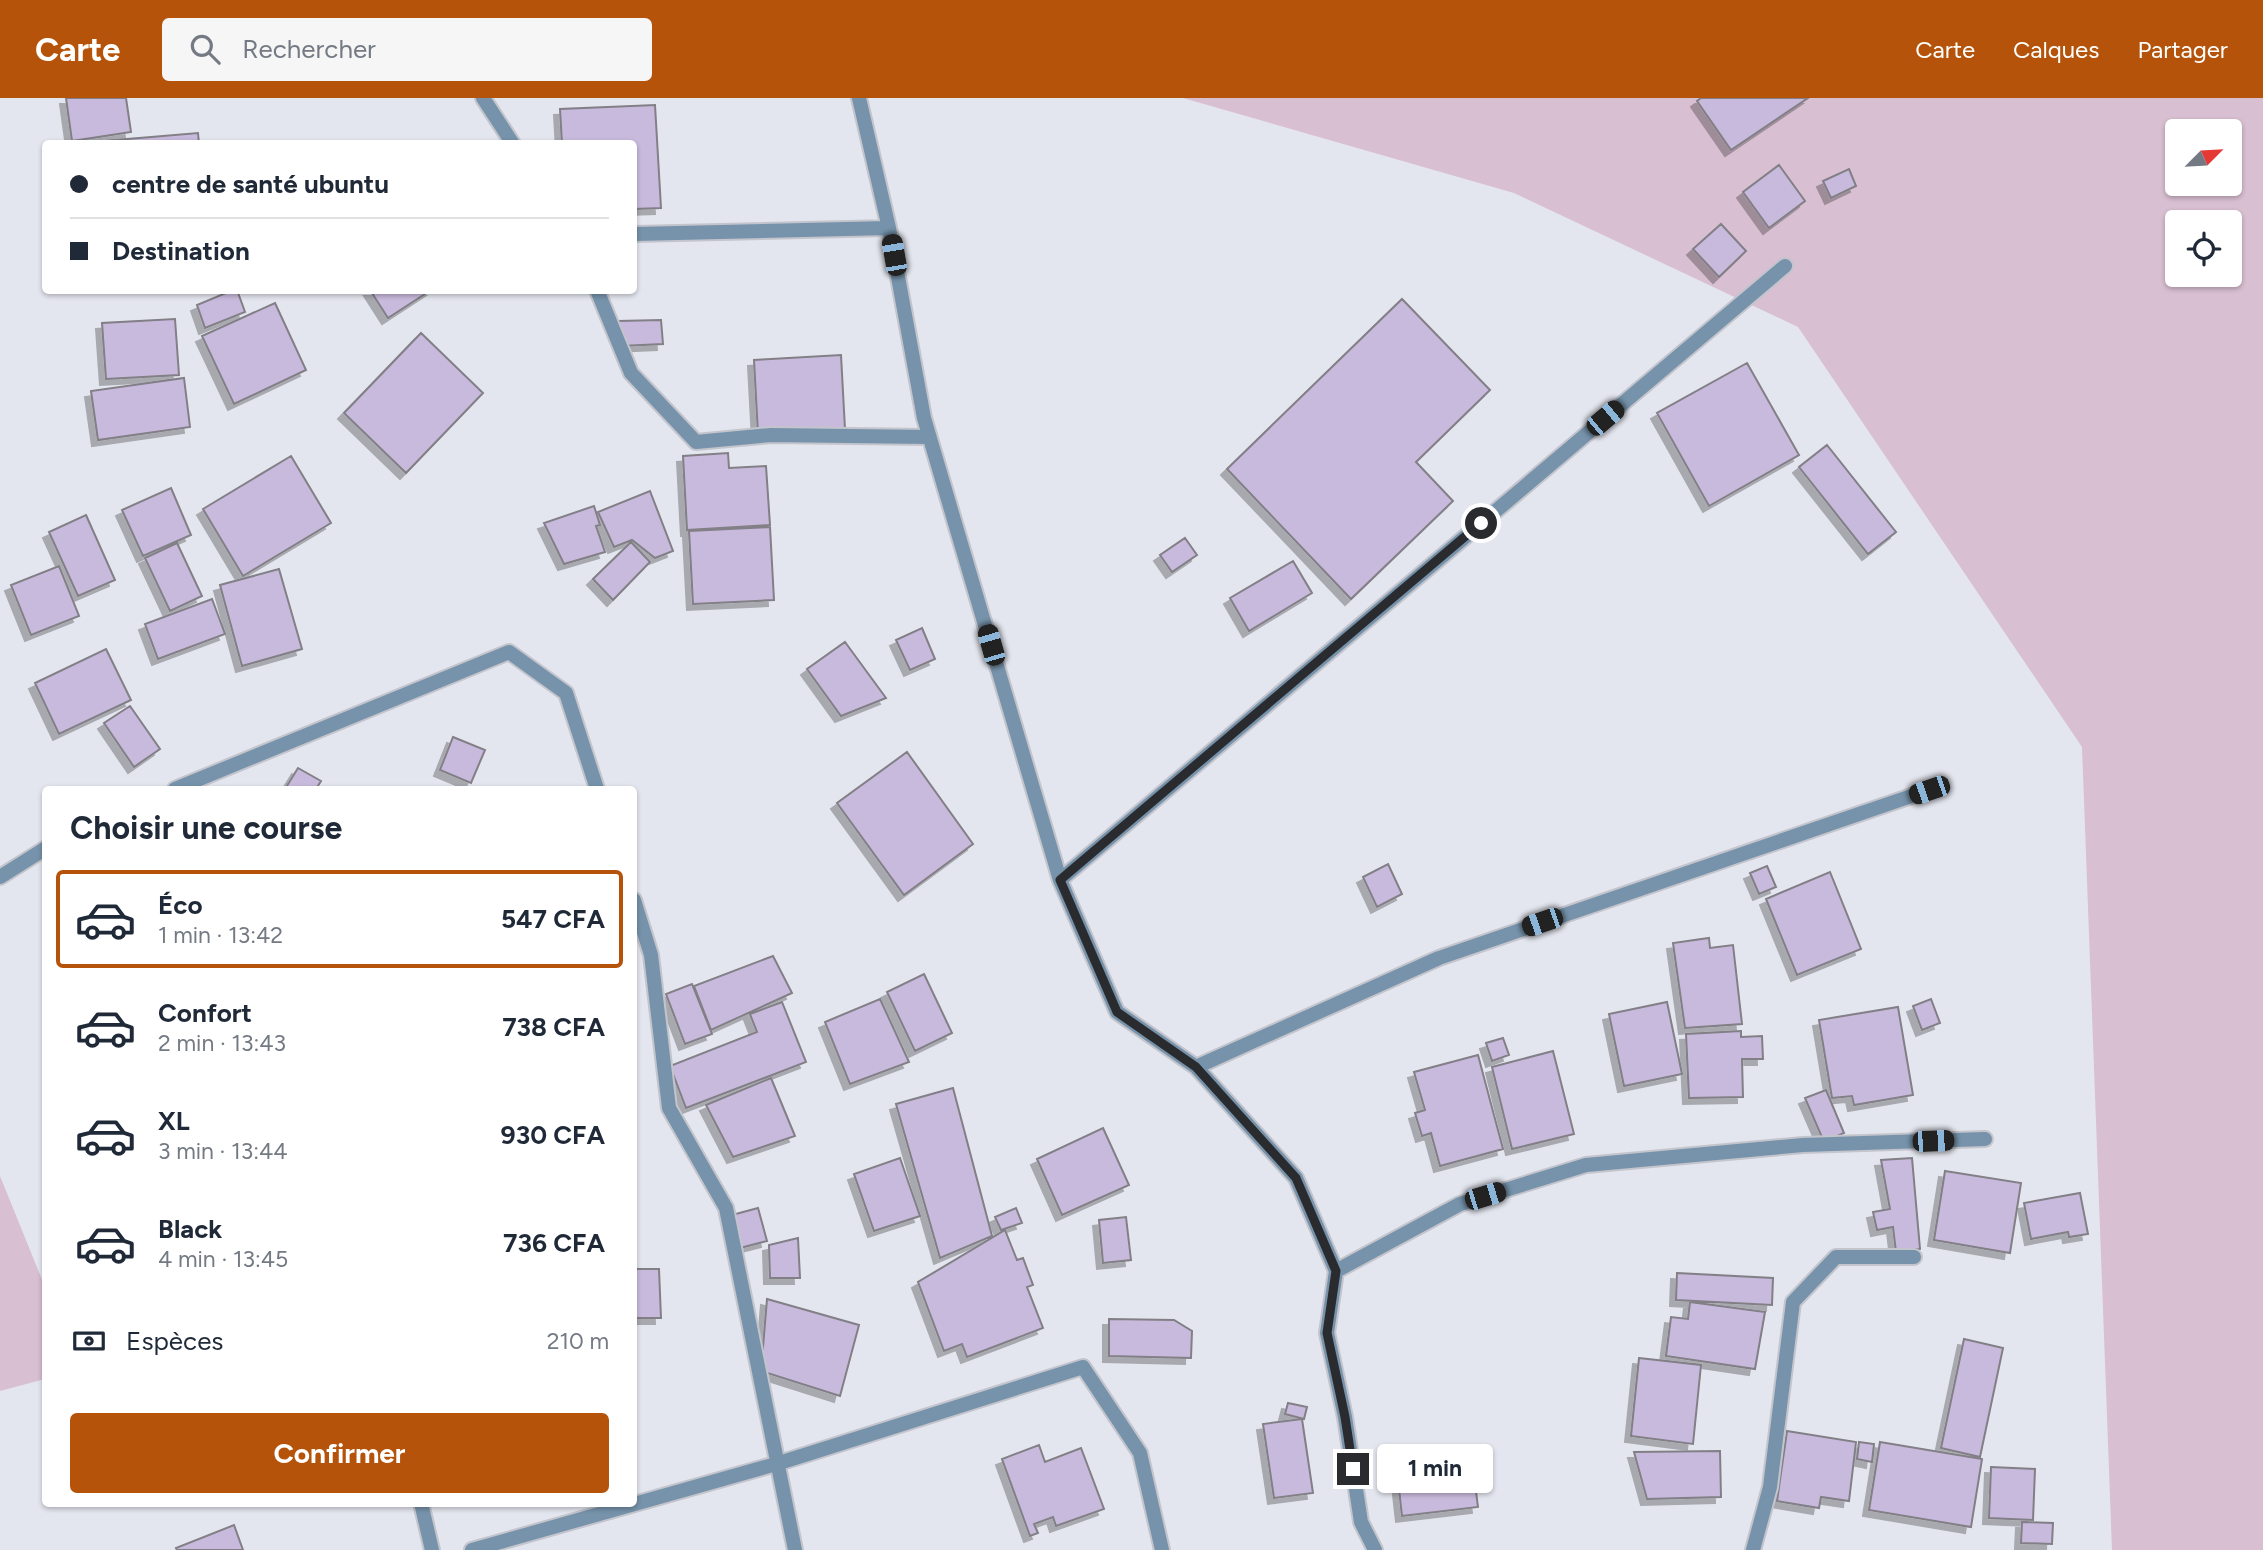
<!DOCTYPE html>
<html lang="fr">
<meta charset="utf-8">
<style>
:root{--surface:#fff;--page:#f6f6f7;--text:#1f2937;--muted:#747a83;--line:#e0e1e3;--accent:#b45309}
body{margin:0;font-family:Figtree,sans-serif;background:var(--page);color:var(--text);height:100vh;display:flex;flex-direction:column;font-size:26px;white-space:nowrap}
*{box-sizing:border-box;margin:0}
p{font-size:23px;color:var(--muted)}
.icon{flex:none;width:38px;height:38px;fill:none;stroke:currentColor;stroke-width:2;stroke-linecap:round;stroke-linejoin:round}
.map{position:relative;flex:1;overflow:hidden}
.panel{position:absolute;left:42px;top:688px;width:595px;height:721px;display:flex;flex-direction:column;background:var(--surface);border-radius:7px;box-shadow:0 2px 5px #0004}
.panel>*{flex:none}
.guide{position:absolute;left:42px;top:42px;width:595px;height:154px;border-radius:7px;box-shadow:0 2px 5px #0004;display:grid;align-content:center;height:154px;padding:0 28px;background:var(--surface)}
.needle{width:46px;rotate:66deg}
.buttons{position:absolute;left:2165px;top:21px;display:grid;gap:14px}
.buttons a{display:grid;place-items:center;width:77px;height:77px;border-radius:7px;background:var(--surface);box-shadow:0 2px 5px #0004;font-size:35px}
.end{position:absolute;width:32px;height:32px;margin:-16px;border:9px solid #2a2b2e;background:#fff;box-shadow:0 0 0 4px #fff}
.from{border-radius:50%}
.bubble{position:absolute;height:49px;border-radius:7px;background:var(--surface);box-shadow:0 2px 5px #0004;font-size:23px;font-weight:700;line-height:49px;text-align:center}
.car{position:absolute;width:21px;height:42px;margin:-21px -10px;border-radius:9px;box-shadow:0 0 5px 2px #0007;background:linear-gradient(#222 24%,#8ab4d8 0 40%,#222 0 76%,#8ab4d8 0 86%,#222 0)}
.guide b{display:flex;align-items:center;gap:24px;height:66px;font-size:26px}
.guide b+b{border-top:2px solid var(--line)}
.guide i{width:18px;height:18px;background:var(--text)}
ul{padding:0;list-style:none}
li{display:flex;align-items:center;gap:21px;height:98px;margin:0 14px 10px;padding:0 14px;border:4px solid transparent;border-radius:7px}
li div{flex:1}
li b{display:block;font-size:26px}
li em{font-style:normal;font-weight:700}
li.active{border-color:var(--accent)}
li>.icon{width:63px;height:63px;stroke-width:1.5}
h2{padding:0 28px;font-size:32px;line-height:84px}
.pay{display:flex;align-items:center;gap:18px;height:77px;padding:0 28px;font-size:26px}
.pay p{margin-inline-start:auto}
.primary-button{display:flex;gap:14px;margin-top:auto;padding:14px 28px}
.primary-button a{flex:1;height:80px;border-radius:7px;background:var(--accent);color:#fff;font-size:28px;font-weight:700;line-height:80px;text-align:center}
header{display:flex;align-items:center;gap:42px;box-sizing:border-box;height:98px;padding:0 35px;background:var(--accent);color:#fff}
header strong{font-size:33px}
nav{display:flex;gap:38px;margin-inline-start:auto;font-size:24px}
.search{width:490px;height:63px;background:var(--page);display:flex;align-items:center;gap:18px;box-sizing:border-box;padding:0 24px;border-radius:7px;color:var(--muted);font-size:26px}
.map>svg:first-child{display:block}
</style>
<header>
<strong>Carte</strong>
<div class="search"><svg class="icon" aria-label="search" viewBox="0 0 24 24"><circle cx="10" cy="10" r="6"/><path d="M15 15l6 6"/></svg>Rechercher</div>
<nav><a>Carte</a><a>Calques</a><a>Partager</a></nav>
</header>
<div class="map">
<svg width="2263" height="1452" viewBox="0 0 2263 1452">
<defs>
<filter id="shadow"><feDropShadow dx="-6" dy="6" stdDeviation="0" flood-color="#0004"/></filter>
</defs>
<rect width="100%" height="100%" fill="#e4e6ef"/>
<path fill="#d8bfd1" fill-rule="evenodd" d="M1183 0H2263V1452H2112L2082 649 1798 229 1514 95ZM2177 33H2230V86H2177ZM2177 124H2230V177H2177Z
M0 1078 45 1189V1281L0 1293Z"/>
<path fill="#c8badc" stroke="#827f86" stroke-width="2" filter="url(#shadow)" d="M66 0H126L131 34 72 43Z
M1701 0H1808L1731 52 1697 3Z
M655 7 661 110 634 111V46H562L560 11Z
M198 35 199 46H80V45Z
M1779 67 1805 103 1769 130 1743 94Z
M1849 71 1856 88 1831 100 1823 83Z
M1721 126 1746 153 1719 179 1693 151Z
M233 192H237L245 214 205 230 197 207Z
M370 192H431L388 220Z
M1402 201 1490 292 1416 364 1453 403 1351 501 1227 371Z
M275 205 306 272 234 306 202 238Z
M175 221 179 277 106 281 102 225Z
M661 222 663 246 620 248 618 223Z
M421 235 483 295 406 375 344 315Z
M841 257 845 331 758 336 754 262Z
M1747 265 1799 357 1709 408 1657 315Z
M184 280 190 329 98 342 91 293Z
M1827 347 1896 434 1868 456 1799 369Z
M728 355 729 370 766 368 770 427 687 432 683 358Z
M291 358 331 425 243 478 203 411Z
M171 390 191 437 143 458 122 412Z
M650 393 673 453 655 460 632 442 614 449 598 414Z
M594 408 600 427 596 428 605 454 564 466 544 425Z
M86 417 115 482 78 498 49 434Z
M770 429 774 502 693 506 689 433Z
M1185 440 1197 457 1172 474 1160 457Z
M631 444 650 464 613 502 593 481Z
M177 445 202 498 170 513 145 460Z
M1293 463 1312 495 1249 533 1230 500Z
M59 468 79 518 31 537 11 487Z
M279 471 302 551 242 568 220 487Z
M212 501 225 536 158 561 145 526Z
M922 530 935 561 910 572 896 542Z
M845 544 886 600 841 618 807 571Z
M106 551 131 602 59 636 35 585Z
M130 608 160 651 134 669 104 625Z
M453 639 485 652 471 685 440 672Z
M907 654 973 746 904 797 837 705Z
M298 670 321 683 316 691H285Z
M1388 766 1402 796 1377 809 1363 779Z
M1767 768 1776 789 1759 796 1750 775Z
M1830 774 1861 851 1797 877 1766 801Z
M1709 840 1710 850 1733 847 1742 926 1685 930 1673 845Z
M773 858 792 895 711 932 694 888Z
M924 876 952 935 915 953 887 894Z
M692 886 712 936 685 946 666 896Z
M880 901 909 964 850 986 825 924Z
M1931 901 1940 925 1922 932 1913 908Z
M782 904 806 964 686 1010 670 968 757 934 750 916Z
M1667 904 1682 976 1624 988 1609 916Z
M1898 909 1913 997 1854 1007 1852 998 1832 1000 1819 922Z
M1741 933V939L1762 938 1763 961H1742L1743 999 1689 1000 1686 936Z
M1503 940 1509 957 1492 963 1486 945Z
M1553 953 1574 1036 1512 1051 1492 969Z
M1478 957 1503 1051 1440 1068 1431 1035 1422 1038 1415 1015 1425 1012 1414 974Z
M771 980 795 1038 733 1059 706 1007Z
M953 990 992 1138 940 1160 896 1006Z
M1826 992 1844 1035 1824 1044 1805 1000Z
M1103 1030 1129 1087 1062 1117 1037 1061Z
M900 1060 920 1118 874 1133 854 1076Z
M1912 1060 1920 1151 1896 1154 1893 1129 1877 1132 1873 1114 1890 1111 1881 1062Z
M1945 1073 2021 1085 2010 1155 1934 1142Z
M2080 1095 2088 1136 2069 1139 2068 1134 2031 1141 2024 1105Z
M758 1110 767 1143 740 1150 732 1117Z
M1016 1110 1022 1125 1001 1132 995 1119Z
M1126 1119 1131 1162 1103 1165 1099 1122Z
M1005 1132 1017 1162 1023 1160 1033 1187 1027 1189 1043 1230 967 1259 962 1246 944 1253 918 1184Z
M798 1140 800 1180H770L769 1147Z
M634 1171H659L661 1220H634Z
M1677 1175 1773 1180 1772 1207 1676 1202Z
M767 1201 859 1227 840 1298 761 1273Z
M1690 1204 1765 1214 1755 1271 1666 1258 1671 1219 1688 1221Z
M1109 1221 1174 1222 1192 1233 1191 1260 1109 1258Z
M1964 1241 2003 1250 1980 1359 1941 1350Z
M1639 1260 1701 1267 1693 1346 1631 1338Z
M1288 1305 1307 1309 1304 1321 1285 1316Z
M1302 1321 1313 1395 1274 1400 1263 1326Z
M1787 1333 1856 1344 1849 1403 1821 1399 1819 1410 1777 1403Z
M1859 1344 1874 1346 1872 1364 1857 1361Z
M1880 1344 1982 1361 1971 1429 1869 1412Z
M1039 1347 1045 1364 1081 1350 1104 1411 1056 1428 1053 1419 1034 1426 1038 1435 1030 1438 1002 1361Z
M1457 1350 1460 1379 1474 1378 1478 1409 1402 1418 1398 1382 1418 1380 1415 1355Z
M1720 1353 1721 1399 1647 1401 1634 1354Z
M1991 1369 2035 1371 2033 1422 1989 1420Z
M2022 1424 2053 1425 2052 1446 2021 1445Z
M234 1427 243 1452H177L176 1450Z"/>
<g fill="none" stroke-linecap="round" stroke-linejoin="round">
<g stroke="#c3c4cc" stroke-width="18">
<path id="minor" d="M483 0 513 46
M859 0 889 130 924 320 1060 782 1117 914 1196 969 1296 1080 1336 1173 1327 1235 1345 1319 1361 1424 1375 1452
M634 136 889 130
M597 192 631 275 696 344 771 337 929 339
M175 691 509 554 566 595 597 691
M0 779 46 750
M1060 782 1785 168
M634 802 651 857 669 1010 726 1110 795 1452
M1196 969 1439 860 1929 692
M1336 1173 1460 1106 1586 1067 1803 1047 1985 1041
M421 1405 432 1452
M472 1452 776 1366 1083 1269 1140 1355 1162 1452
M1753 1452 1770 1389 1793 1204 1836 1159H1914"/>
</g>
<use href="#minor" stroke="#7693ab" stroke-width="14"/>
</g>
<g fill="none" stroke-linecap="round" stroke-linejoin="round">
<path stroke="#2a2b2e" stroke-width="9" d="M1353 1371 1345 1319 1327 1235 1336 1173 1296 1080 1196 969 1117 914 1060 782 1481 425"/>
</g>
</svg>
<div class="buttons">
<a><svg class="needle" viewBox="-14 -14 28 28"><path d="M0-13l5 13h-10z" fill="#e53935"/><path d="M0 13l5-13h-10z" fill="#747a83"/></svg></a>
<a><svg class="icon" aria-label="locate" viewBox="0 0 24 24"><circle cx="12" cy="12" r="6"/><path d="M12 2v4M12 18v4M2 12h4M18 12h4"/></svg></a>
</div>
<i class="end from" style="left:1481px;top:425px"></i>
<i class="end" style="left:1353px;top:1371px"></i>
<div class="bubble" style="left:1377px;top:1346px;width:116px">1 min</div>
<i class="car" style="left:894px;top:157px;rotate:350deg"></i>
<i class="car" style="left:1605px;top:320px;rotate:50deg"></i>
<i class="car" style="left:991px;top:547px;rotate:344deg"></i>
<i class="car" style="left:1929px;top:692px;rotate:251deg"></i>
<i class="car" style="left:1542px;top:824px;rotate:251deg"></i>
<i class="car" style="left:1933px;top:1043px;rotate:88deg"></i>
<i class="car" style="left:1485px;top:1098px;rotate:73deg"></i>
<div class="guide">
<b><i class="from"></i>centre de santé ubuntu</b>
<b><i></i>Destination</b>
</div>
<section class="panel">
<h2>Choisir une course</h2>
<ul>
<li class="active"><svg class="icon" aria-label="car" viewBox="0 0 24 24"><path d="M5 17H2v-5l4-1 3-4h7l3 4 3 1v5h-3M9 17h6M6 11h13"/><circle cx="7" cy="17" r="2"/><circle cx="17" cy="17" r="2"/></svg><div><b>Éco</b><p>1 min · 13:42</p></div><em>547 CFA</em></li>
<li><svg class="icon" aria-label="car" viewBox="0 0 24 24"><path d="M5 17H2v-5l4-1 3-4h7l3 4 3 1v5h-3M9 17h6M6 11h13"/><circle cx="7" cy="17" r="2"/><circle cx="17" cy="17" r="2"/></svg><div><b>Confort</b><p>2 min · 13:43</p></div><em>738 CFA</em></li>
<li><svg class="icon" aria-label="car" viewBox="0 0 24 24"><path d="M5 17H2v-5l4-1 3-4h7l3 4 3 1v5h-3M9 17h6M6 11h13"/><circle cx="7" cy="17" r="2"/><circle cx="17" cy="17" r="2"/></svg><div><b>XL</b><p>3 min · 13:44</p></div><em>930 CFA</em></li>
<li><svg class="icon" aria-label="car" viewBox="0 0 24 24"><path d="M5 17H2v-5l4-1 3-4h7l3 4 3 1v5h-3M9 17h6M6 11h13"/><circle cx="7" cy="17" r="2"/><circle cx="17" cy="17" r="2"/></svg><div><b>Black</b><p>4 min · 13:45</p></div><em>736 CFA</em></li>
</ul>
<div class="pay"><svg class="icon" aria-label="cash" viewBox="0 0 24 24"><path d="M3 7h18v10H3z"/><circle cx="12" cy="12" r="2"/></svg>Espèces<p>210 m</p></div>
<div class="primary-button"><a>Confirmer</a></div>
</section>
</div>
